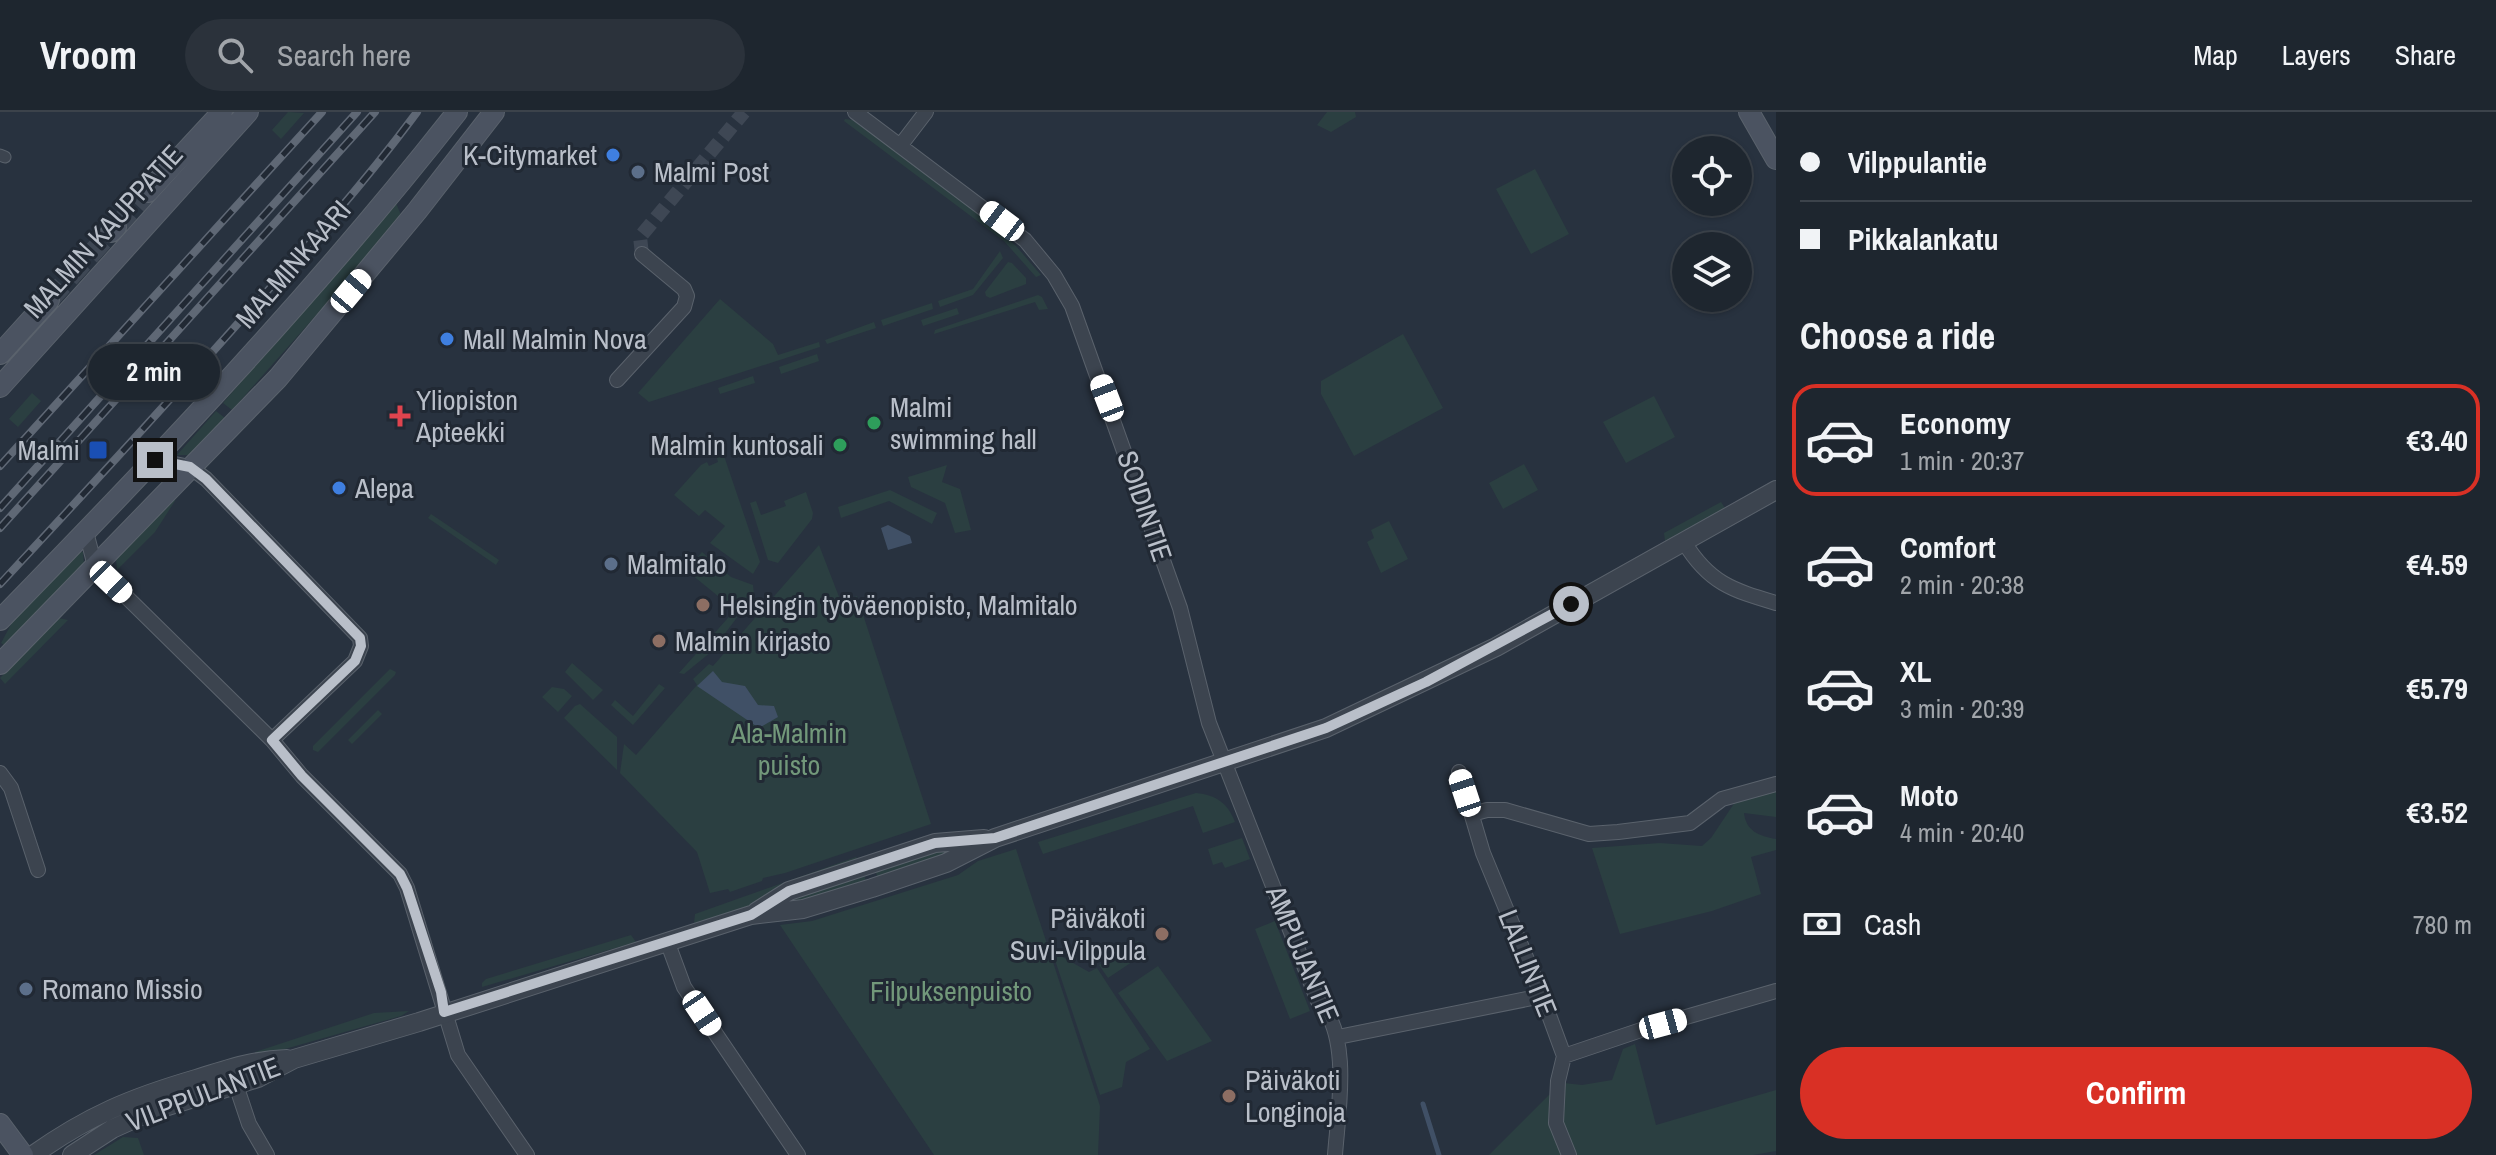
<!DOCTYPE html>
<meta charset="utf-8">
<style>
:root{--surface:#1e262f;--page:#2b323b;--text:#f1f3f6;--muted:#a1a5aa;--line:#3c434b;--accent:#d93025}
body{margin:0;font-family:"Archivo Narrow",sans-serif;background:var(--page);color:var(--text);height:100vh;display:flex;flex-direction:column;font-size:30px;white-space:nowrap}
*{box-sizing:border-box;margin:0}
p{font-size:26px;color:var(--muted)}
.icon{flex:none;width:44px;height:44px;fill:none;stroke:currentColor;stroke-width:2;stroke-linecap:round;stroke-linejoin:round}
.map{position:relative;flex:1;overflow:hidden}
.panel{display:flex;flex-direction:column;background:var(--surface);width:720px}
.panel>*{flex:none}
.hud{display:grid;align-content:center;height:176px;padding:0 24px;background:var(--surface)}
.tools{position:absolute;left:1672px;top:24px;display:grid;gap:16px}
.tools a{display:grid;place-items:center;width:80px;height:80px;border-radius:50%;background:var(--surface);box-shadow:0 2px 6px #0004,0 0 0 2px var(--line);font-size:40px}
.end{position:absolute;width:36px;height:36px;margin:-18px;border:10px solid #b9bfc9;background:#111;box-shadow:0 0 0 4px #111}
.from{border-radius:50%}
.bubble{position:absolute;height:56px;border-radius:28px;background:var(--surface);box-shadow:0 2px 6px #0004,0 0 0 2px var(--line);font-size:26px;font-weight:800;line-height:56px;text-align:center}
.car{position:absolute;width:24px;height:48px;margin:-24px -12px;border-radius:10px;box-shadow:0 0 6px 2px #0007;background:linear-gradient(#fff 24%,#345 0 40%,#fff 0 76%,#345 0 86%,#fff 0)}
.hud b{display:flex;align-items:center;gap:28px;height:76px;font-size:30px}
.hud b+b{border-top:2px solid var(--line)}
.hud i{width:20px;height:20px;background:var(--text)}
ul{padding:0;list-style:none}
li{display:flex;align-items:center;gap:24px;height:112px;margin:0 16px 12px;padding:0 8px;border:4px solid transparent;border-radius:24px}
li div{flex:1}
li b{display:block;font-size:30px}
li em{font-style:normal;font-weight:800}
li.current{border-color:var(--accent)}
li>.icon{width:72px;height:72px;stroke-width:1.5}
h2{padding:0 24px;font-size:36px;line-height:96px}
.pay{display:flex;align-items:center;gap:20px;height:88px;padding:0 24px;font-size:30px}
.pay p{margin-inline-start:auto}
.button{display:flex;gap:16px;margin-top:auto;padding:16px 24px}
.button a{flex:1;height:92px;border-radius:48px;background:var(--accent);color:#fff;font-size:32px;font-weight:800;line-height:92px;text-align:center}
header{display:flex;align-items:center;gap:48px;box-sizing:border-box;height:112px;padding:0 40px;background:var(--surface);border-bottom:2px solid var(--line)}
header strong{font-size:38px}
nav{display:flex;gap:44px;margin-inline-start:auto;font-size:28px}
.search{width:560px;height:72px;background:var(--page);display:flex;align-items:center;gap:20px;box-sizing:border-box;padding:0 28px;border-radius:44px;color:var(--muted);font-size:30px}
main{display:flex;flex:1;min-height:0}
.map>svg:first-child{display:block}
</style>
<header>
<strong>Vroom</strong>
<div class="search"><svg class="icon" aria-label="search" viewBox="0 0 24 24"><circle cx="10" cy="10" r="6"/><path d="M15 15l6 6"/></svg>Search here</div>
<nav><a>Map</a><a>Layers</a><a>Share</a></nav>
</header>
<main>
<div class="map">
<svg width="1776" height="1043" viewBox="0 0 1776 1043">
<rect width="100%" height="100%" fill="#28323f"/>
<path fill="#2b3f41" d="M288 0 304 1 281 27 272 18Z
M1327 0H1355L1356 5 1331 20 1317 13Z
M845 7 853 8 990 110 1016 134 1041 163 1036 165 1004 129 844 9Z
M1535 57 1569 122 1531 142 1496 77Z
M396 91 401 103 350 165 232 298 223 291Z
M1000 139 1003 146 973 183 940 195 938 189 973 177Z
M1008 150 1012 151 1026 166V172L990 186 986 184 985 180Z
M1038 183 1042 185 1048 197 1039 198 1035 190 934 222 935 218Z
M720 187 773 232 778 243 819 230 820 235 649 290 638 281Z
M932 191 933 197 883 214 881 208Z
M957 196 959 202 923 214 921 208Z
M874 210 876 216 827 232 825 228Z
M1403 222 1443 296 1354 344 1321 282V269Z
M817 242 819 249 781 262 779 255Z
M753 264 755 271 720 282 718 276Z
M32 281 41 289 18 315 9 307Z
M1654 284 1675 325 1626 351 1603 310Z
M216 299 225 306 190 343H177Z
M718 326 760 450 753 462 710 431 725 414 705 398 699 404 674 383 701 353 707 350 709 354 718 350 711 327Z
M1524 352 1538 378 1503 397 1489 371Z
M947 353 942 370 960 377 971 418 955 421 945 391 911 375 908 365Z
M890 378 937 401 932 412 889 389 841 406 838 395Z
M806 380 813 401 812 407 778 451 768 448 750 391 756 389 761 403 786 394 784 389Z
M174 387 175 389 155 420 117 458 116 447Z
M1721 390 1725 396 1665 429 1664 421Z
M431 402 499 448 496 453 428 406Z
M1389 409 1408 447 1381 461 1367 430 1374 426 1371 418Z
M819 433 841 490 857 484 931 712 785 761 763 766 762 769 730 780 728 777 710 781 697 740 620 661 624 632 636 643 697 573 693 567 709 552 713 554Z
M80 440H83L84 453 4 533 1 531 14 507Z
M702 440 731 465 753 473 754 483 711 540 684 562 679 561 735 498 686 458Z
M58 506 68 508 5 572 0 566Z
M572 551 603 578 593 588 565 560Z
M390 557 396 560 395 563 318 640 313 638V634Z
M659 572 665 576 633 613 611 593 615 588 633 604Z
M552 575 564 577 572 584 558 600 542 585Z
M580 592 617 625V658L564 606 575 594Z
M378 598 382 602 352 632 348 628Z
M1776 679V705L1744 701C1746 719 1759 724 1776 727V738L1751 745 1761 782 1712 799 1620 822 1592 736 1660 731 1702 734 1711 726 1735 690Z
M1196 681C1216 683 1228 691 1235 710L1203 721 1193 694 1043 742 1038 730Z
M1242 726 1250 747 1225 756 1222 750 1213 753 1208 737Z
M959 736 878 768 875 757 928 740Z
M1016 737 1100 994 1098 1043H934L780 813 812 809 958 763 978 749Z
M856 745 860 751 787 775 744 797 694 811 695 802Z
M863 760 867 772 808 790H783Z
M1275 809 1310 899 1290 907 1255 817Z
M631 823 636 830 482 875V871L486 867Z
M1138 829 1147 840 1108 866 1099 853Z
M1052 839 1089 860 1097 856 1150 937 1126 950 1122 975 1100 983Z
M1158 854 1212 929 1167 949 1118 881Z
M409 899 401 904 257 945 255 940 374 901Z
M1635 932 1656 1013 1776 978V1039L1753 1043H1574L1562 1011 1564 971 1582 973 1612 968 1623 937Z
M1549 983H1552L1550 1013 1562 1043H1489Z
M123 1025 138 1026 144 1043H94Z"/>
<path fill="#405066" d="M888 413 910 424 912 431 888 438 881 416Z
M713 559 722 570 745 574 758 593 774 594 778 605 759 616 697 574Z"/>
<g fill="none" stroke-linecap="round" stroke-linejoin="round">
<path stroke="#405066" stroke-width="5" d="M1423 992 1439 1043"/>
<path stroke="#3e4754" stroke-width="14" stroke-dasharray="14 7" stroke-linecap="butt" d="M642 142 640 125 744 0"/>
<path stroke="#3e4754" stroke-width="20" stroke-dasharray="20 10" stroke-linecap="butt" d="M116 115 148 80
M49 188 111 120"/>
<g stroke="#5a626c" stroke-width="13">
<path id="pedestrian" d="M0 43 5 45"/>
</g>
<g stroke="#5a626c" stroke-width="16">
<path id="minor" d="M855 0 1025 128 1054 163 1072 194 1180 496 1209 611 1318 889C1352 922 1338 1000 1335 1043
M900 34 926 0
M617 268 684 195 687 184 684 177 642 142
M155 348 190 355 206 367 360 526 361 534 355 549 272 628
M86 420 95 454 272 628 302 664 400 762 407 776 458 943 527 1043
M1684 430C1709 471 1732 478 1776 491
M1459 660 1483 741 1542 884 1564 944 1558 969 1556 1011 1569 1043
M0 661 11 676 38 758
M1472 702 1487 698H1505L1589 722 1618 720 1690 711 1722 687 1776 672
M667 829 684 875 798 1043
M1338 925 1542 884
M1564 944 1641 918 1776 879
M233 964 249 1012 267 1043"/>
</g>
<g stroke="#5a626c" stroke-width="20">
<path id="tertiary" d="M756 800 789 779 935 731 984 727
M33 1043C88 1004 131 986 196 967 231 956 250 949 287 947
M72 1043 112 1017 152 999 258 966 294 947 419 910 751 803 803 797 872 776 946 751 995 726 1326 616 1496 535 1776 378"/>
</g>
<g stroke="#5a626c" stroke-width="22">
<path id="secondary" d="M1749 0 1776 47
M148 80 222 0
M111 120 116 115
M0 242 49 188
M0 275 248 0
M0 508C159 345 316 180 457 0
M0 552 278 266 417 99 494 0
M0 1012 23 1043"/>
</g>
<use href="#pedestrian" stroke="#3c444f" stroke-width="11"/>
<use href="#minor" stroke="#3c444f" stroke-width="14"/>
<use href="#tertiary" stroke="#3c444f" stroke-width="18"/>
<use href="#secondary" stroke="#4b5361" stroke-width="20"/>
<g stroke="#5f6875" stroke-width="8">
<path id="rail" d="M0 354 322 0
M0 396 357 0
M0 416 375 0
M0 472C81 385 162 297 241 208 302 141 363 73 417 0"/>
</g>
<use href="#rail" stroke="#212934" stroke-width="5" stroke-dasharray="15" stroke-linecap="butt"/>
</g>
<g fill="none" stroke-linecap="round" stroke-linejoin="round">
<path stroke="#b9bfc9" stroke-width="10" d="M155 348 190 355 206 367 360 526 361 534 355 549 272 628 302 664 400 762 407 776 441 880 444 900 751 803 789 779 935 731 995 726 1326 616 1426 570 1571 492"/>
</g>
<g fill="#3f7fe0" stroke="#212934" stroke-width="3">
<circle cx="613" cy="43" r="8"/>
<circle cx="447" cy="227" r="8"/>
<circle cx="339" cy="376" r="8"/>
</g>
<g fill="#5c6f8a" stroke="#212934" stroke-width="3">
<circle cx="638" cy="60" r="8"/>
<circle cx="611" cy="452" r="8"/>
<circle cx="26" cy="877" r="8"/>
</g>
<path fill="#e0444e" stroke="#212934" stroke-width="3" d="M396 292h8v8h8v8h-8v8h-8v-8h-8v-8h8z"/>
<g fill="#2e9e5b" stroke="#212934" stroke-width="3">
<circle cx="874" cy="311" r="8"/>
<circle cx="840" cy="333" r="8"/>
</g>
<rect fill="#1a4fb4" stroke="#212934" stroke-width="3" x="88" y="328" width="20" height="20" rx="4"/>
<g fill="#8d6e63" stroke="#212934" stroke-width="3">
<circle cx="703" cy="493" r="8"/>
<circle cx="659" cy="529" r="8"/>
<circle cx="1162" cy="822" r="8"/>
<circle cx="1229" cy="984" r="8"/>
</g>
<g text-anchor="middle" stroke-width="6" stroke-linejoin="round" paint-order="stroke">
<g font-size="28" fill="#b9bfc9" stroke="#212934" text-anchor="start">
<text x="597" y="53" text-anchor="end">K-Citymarket</text>
<text x="654" y="70">Malmi Post</text>
<text x="463" y="237">Mall Malmin Nova</text>
<text x="416" y="298">Yliopiston<tspan x="416" dy="32">Apteekki</tspan></text>
<text x="890" y="305">Malmi<tspan x="890" dy="32">swimming hall</tspan></text>
<text x="824" y="343" text-anchor="end">Malmin kuntosali</text>
<text x="80" y="348" text-anchor="end">Malmi</text>
<text x="355" y="386">Alepa</text>
<text x="627" y="462">Malmitalo</text>
<text x="719" y="503">Helsingin työväenopisto, Malmitalo</text>
<text x="675" y="539">Malmin kirjasto</text>
<text x="1146" y="816" text-anchor="end">Päiväkoti<tspan x="1146" dy="32">Suvi-Vilppula</tspan></text>
<text x="42" y="887">Romano Missio</text>
<text x="1245" y="978">Päiväkoti<tspan x="1245" dy="32">Longinoja</tspan></text>
</g>
<g font-size="28" fill="#b9bfc9" stroke="#212934">
<text transform="translate(103 119) rotate(-48)" y="10">MALMIN KAUPPATIE</text>
<text transform="translate(293 152) rotate(-49)" y="10">MALMINKAARI</text>
<text transform="translate(1145 394) rotate(71)" y="10">SOIDINTIE</text>
<text transform="translate(1303 842) rotate(67)" y="10">AMPUJANTIE</text>
<text transform="translate(1528 851) rotate(68)" y="10">LALLINTIE</text>
<text transform="translate(203 982) rotate(-21)" y="10">VILPPULANTIE</text>
</g>
<g font-size="28" fill="#72987a" stroke="#212934">
<text x="789" y="631">Ala-Malmin<tspan x="789" dy="32">puisto</tspan></text>
<text x="951" y="889">Filpuksenpuisto</text>
</g>
</g>
</svg>
<div class="tools">
<a><svg class="icon" aria-label="locate" viewBox="0 0 24 24"><circle cx="12" cy="12" r="6"/><path d="M12 2v4M12 18v4M2 12h4M18 12h4"/></svg></a>
<a><svg class="icon" aria-label="layers" viewBox="0 0 24 24"><path d="M12 4l9 5-9 5-9-5zM3 14l9 5 9-5"/></svg></a>
</div>
<i class="end from" style="left:1571px;top:492px"></i>
<i class="end" style="left:155px;top:348px"></i>
<div class="bubble" style="left:88px;top:232px;width:132px">2 min</div>
<i class="car" style="left:1002px;top:109px;rotate:307deg"></i>
<i class="car" style="left:351px;top:179px;rotate:40deg"></i>
<i class="car" style="left:1107px;top:286px;rotate:339deg"></i>
<i class="car" style="left:111px;top:470px;rotate:134deg"></i>
<i class="car" style="left:1465px;top:681px;rotate:342deg"></i>
<i class="car" style="left:702px;top:901px;rotate:146deg"></i>
<i class="car" style="left:1663px;top:912px;rotate:75deg"></i>
</div>
<section class="panel">
<div class="hud">
<b><i class="from"></i>Vilppulantie</b>
<b><i></i>Pikkalankatu</b>
</div>
<h2>Choose a ride</h2>
<ul>
<li class="current"><svg class="icon" aria-label="car" viewBox="0 0 24 24"><path d="M5 17H2v-5l4-1 3-4h7l3 4 3 1v5h-3M9 17h6M6 11h13"/><circle cx="7" cy="17" r="2"/><circle cx="17" cy="17" r="2"/></svg><div><b>Economy</b><p>1 min · 20:37</p></div><em>€3.40</em></li>
<li><svg class="icon" aria-label="car" viewBox="0 0 24 24"><path d="M5 17H2v-5l4-1 3-4h7l3 4 3 1v5h-3M9 17h6M6 11h13"/><circle cx="7" cy="17" r="2"/><circle cx="17" cy="17" r="2"/></svg><div><b>Comfort</b><p>2 min · 20:38</p></div><em>€4.59</em></li>
<li><svg class="icon" aria-label="car" viewBox="0 0 24 24"><path d="M5 17H2v-5l4-1 3-4h7l3 4 3 1v5h-3M9 17h6M6 11h13"/><circle cx="7" cy="17" r="2"/><circle cx="17" cy="17" r="2"/></svg><div><b>XL</b><p>3 min · 20:39</p></div><em>€5.79</em></li>
<li><svg class="icon" aria-label="car" viewBox="0 0 24 24"><path d="M5 17H2v-5l4-1 3-4h7l3 4 3 1v5h-3M9 17h6M6 11h13"/><circle cx="7" cy="17" r="2"/><circle cx="17" cy="17" r="2"/></svg><div><b>Moto</b><p>4 min · 20:40</p></div><em>€3.52</em></li>
</ul>
<div class="pay"><svg class="icon" aria-label="cash" viewBox="0 0 24 24"><path d="M3 7h18v10H3z"/><circle cx="12" cy="12" r="2"/></svg>Cash<p>780 m</p></div>
<div class="button"><a>Confirm</a></div>
</section>
</main>
